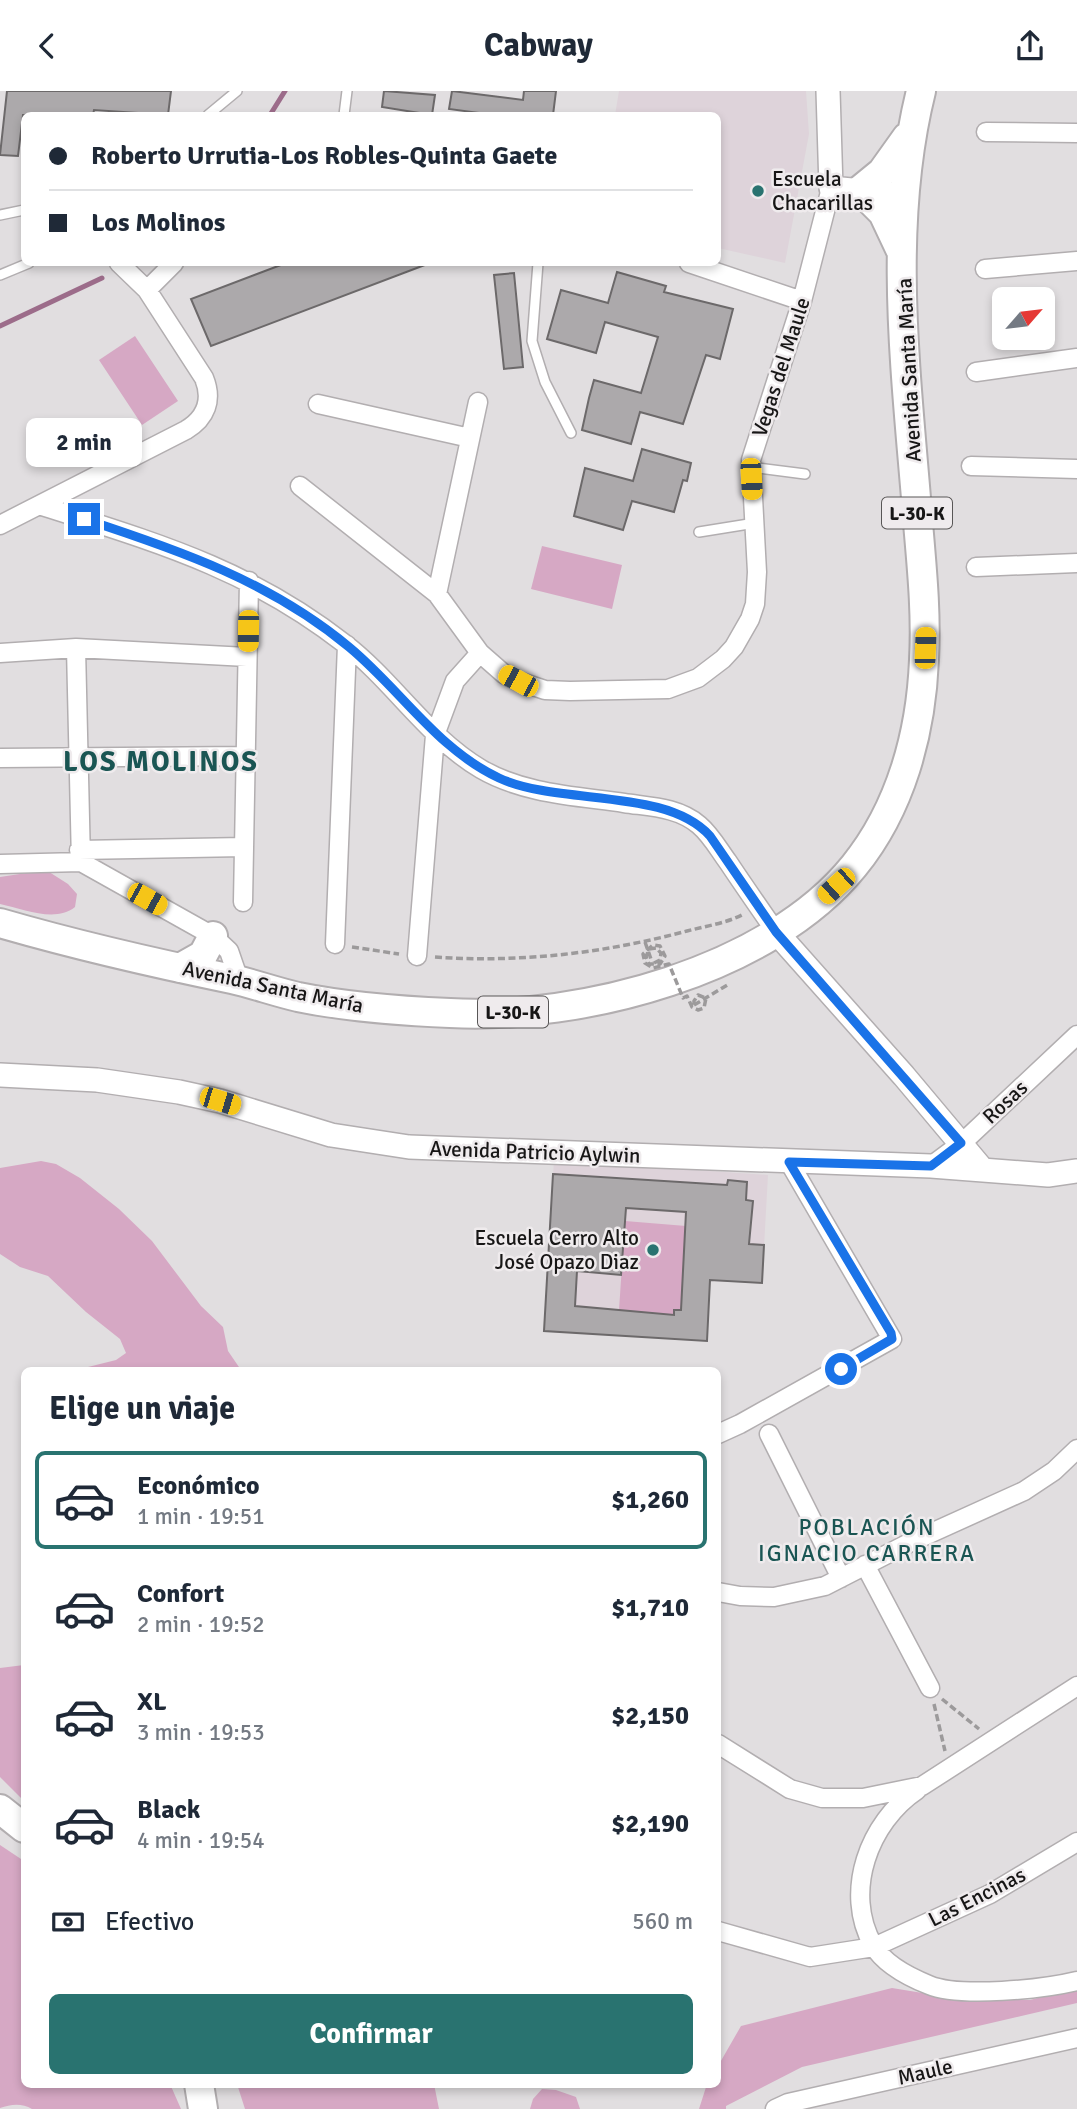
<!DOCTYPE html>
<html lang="es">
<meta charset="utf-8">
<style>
:root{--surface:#fff;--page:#f6f6f7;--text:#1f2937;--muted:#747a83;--line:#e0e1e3;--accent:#297370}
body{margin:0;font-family:Signika,sans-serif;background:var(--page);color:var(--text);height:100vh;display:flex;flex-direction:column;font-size:26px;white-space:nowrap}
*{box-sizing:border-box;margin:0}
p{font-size:23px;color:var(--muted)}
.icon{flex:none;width:38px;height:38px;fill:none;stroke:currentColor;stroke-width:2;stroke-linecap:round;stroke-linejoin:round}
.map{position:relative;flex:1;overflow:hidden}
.sheet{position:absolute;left:21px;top:1276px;width:700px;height:721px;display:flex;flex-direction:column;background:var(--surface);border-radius:10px;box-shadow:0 4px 10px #0003}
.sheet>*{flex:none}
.banner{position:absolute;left:21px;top:21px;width:700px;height:154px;border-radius:10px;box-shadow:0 4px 10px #0003;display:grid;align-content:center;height:154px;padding:0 28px;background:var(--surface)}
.needle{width:46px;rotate:62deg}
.buttons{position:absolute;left:992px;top:196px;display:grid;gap:14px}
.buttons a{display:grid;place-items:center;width:63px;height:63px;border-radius:10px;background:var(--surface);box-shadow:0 4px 10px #0003;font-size:35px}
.end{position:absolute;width:32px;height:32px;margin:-16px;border:9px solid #1a73e8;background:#fff;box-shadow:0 0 0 4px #fff}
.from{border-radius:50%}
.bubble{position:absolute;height:49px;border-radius:10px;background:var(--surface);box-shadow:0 4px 10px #0003;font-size:23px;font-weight:700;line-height:49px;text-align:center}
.car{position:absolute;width:21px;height:42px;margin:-21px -10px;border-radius:9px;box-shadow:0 0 5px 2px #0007;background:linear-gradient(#f5c518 24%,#345 0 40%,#f5c518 0 76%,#345 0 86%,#f5c518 0)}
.banner b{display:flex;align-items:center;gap:24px;height:66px;font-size:26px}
.banner b+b{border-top:2px solid var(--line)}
.banner i{width:18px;height:18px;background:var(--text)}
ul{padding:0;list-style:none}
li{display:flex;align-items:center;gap:21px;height:98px;margin:0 14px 10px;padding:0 14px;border:4px solid transparent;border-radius:10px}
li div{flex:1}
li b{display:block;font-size:26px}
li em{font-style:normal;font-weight:700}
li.active{border-color:var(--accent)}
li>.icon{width:63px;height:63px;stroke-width:1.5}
h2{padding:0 28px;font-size:32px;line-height:84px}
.pay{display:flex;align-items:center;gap:18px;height:77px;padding:0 28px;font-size:26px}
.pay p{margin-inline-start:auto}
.button{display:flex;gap:14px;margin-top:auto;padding:14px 28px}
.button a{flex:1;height:80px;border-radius:10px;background:var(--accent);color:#fff;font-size:28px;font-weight:700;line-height:80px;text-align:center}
header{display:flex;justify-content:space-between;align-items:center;height:91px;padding:0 28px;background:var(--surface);font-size:32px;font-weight:700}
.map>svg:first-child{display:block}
</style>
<header><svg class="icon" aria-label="back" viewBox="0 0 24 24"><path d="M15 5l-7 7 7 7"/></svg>Cabway<svg class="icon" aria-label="share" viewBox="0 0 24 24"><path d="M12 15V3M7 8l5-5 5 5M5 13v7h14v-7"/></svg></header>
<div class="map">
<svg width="1077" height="2018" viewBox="0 0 1077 2018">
<rect width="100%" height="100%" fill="#e1dee0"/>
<path fill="#ded3da" d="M619 0H806L809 43 785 172 718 157V24H615Z
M554 1069 768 1084 762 1192 710 1190 707 1250 544 1240Z"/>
<path fill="#d6a8c4" d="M135 245 178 310 142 334 99 269Z
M542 455 622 474 612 518 531 498Z
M46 779 68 793 77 803 75 816C55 832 24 818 0 813V786Z
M41 1070 56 1073 80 1087 119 1118 152 1150 201 1215 223 1236 228 1260 241 1279H76L116 1269 126 1262 120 1248 86 1221 48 1185 20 1176 0 1163V1077Z
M625 1130 686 1135 681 1219H674V1224L619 1219Z
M24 1574V1710L0 1686V1577Z
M0 1754 24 1770V1993H170L181 2018H32C22 2012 11 2013 0 2017Z
M892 1897 959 1908 1030 1909 1077 1897V1912L802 1976 726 2015V2018H699L707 1993H718V1975L741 1935Z
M237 1993H434L439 2018H245Z
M542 1998 556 1999 576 2006 580 2018H530L533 2008Z"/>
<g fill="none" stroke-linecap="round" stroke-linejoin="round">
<path stroke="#9c6c8a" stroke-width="5" d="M270 24 285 0
M0 235 102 187"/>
</g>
<path fill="#aca9ab" stroke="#6c696a" stroke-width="2" fill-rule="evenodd" d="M7 0H171L168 24 94 19 93 24H23L18 65 0 64Z
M384 0 435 4 432 24 382 16Z
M452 0 523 9 524 0H556L553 24H494L449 18Z
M286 172H430L211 255 191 208Z
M617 181 666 195 664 201 733 218 720 268 706 264 683 333 640 321 631 353 582 339 589 307 594 289 641 302 658 246 605 231 596 262 547 248 561 199 608 212Z
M514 182 523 276 504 278 494 184Z
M642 358 691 372 687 390 683 389 674 421 632 410 623 439 574 425 585 377 633 390Z
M553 1083 727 1094 728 1089 747 1091 746 1109 753 1110 749 1153 764 1154 762 1192 710 1189 707 1250 544 1240ZM626 1117 686 1121 681 1219H674V1224L575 1215 577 1180 621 1184Z"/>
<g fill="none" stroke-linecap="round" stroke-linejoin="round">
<g stroke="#b2aeb0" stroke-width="12">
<path id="service" d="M208 24 237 0
M344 24 347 0
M0 124 24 119
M538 172 532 250 545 291 571 342
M0 184 29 172
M751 376 805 383
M699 441 755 432"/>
</g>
<g stroke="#b2aeb0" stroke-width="21">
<path id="minor" d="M986 41 1077 42
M689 172 802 210
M985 178 1077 170
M147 199 174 172
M976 281 1077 267
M318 313 470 347
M971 375 1077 378
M300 395 437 503 480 562 504 583 518 590 545 599 570 600 668 598 698 587 723 568 734 556 750 528 755 513 757 481 751 369 802 210 831 97
M39 414C154 451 248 477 345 553 394 591 427 646 481 678 524 703 576 705 624 712 650 716 678 716 699 734 711 744 719 759 728 771 744 795 760 818 776 841
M0 434 186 339C206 327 213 309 204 287L147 199 119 172
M976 476 1077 472
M437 503 478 311
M76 557 81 771
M0 562 76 557 247 566
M0 667 246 665
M79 759 244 756
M0 773 81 771 213 845 229 860 239 889
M243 811 249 490
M335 853 347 554
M417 865 435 644 455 590 480 562
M931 1075 962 1052 1077 944
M718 1343 740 1333 892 1248 789 1071
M769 1343 841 1487
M865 1474 930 1597
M718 1501 740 1505 774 1506 825 1495 909 1452 1024 1400 1054 1380 1077 1358
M718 1653 790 1698 822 1707H863L922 1695 1077 1595
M917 1699C869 1731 843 1801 873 1854 884 1873 909 1886 929 1894 960 1907 1044 1898 1077 1890
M718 1840 810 1866 874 1856 990 1803 1077 1751
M775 2018 788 2012 1077 1947"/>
</g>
<g stroke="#b2aeb0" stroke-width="26">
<path id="tertiary" d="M828 0 831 97 904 104
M776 841 904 985 982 1078
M0 984 97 989 179 1001 220 1010 331 1044 409 1056 931 1075 1048 1084 1077 1080"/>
</g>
<g stroke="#b2aeb0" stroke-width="32">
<path id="primary" d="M900 158 883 122 860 99 882 81 907 46
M0 832C76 854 154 872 232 888 254 893 276 901 298 906 347 916 400 920 450 922 581 929 769 880 854 775 901 717 921 642 924 569 927 515 920 461 916 407 905 274 888 132 921 0
M180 877 203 864 213 845
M0 1718 24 1737
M199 1993 203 2018"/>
</g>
<path stroke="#9c9a9b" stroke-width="3.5" stroke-dasharray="7 3.5" stroke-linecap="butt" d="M645 851 652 871
M352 856 399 863
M435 866C520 872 605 862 687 840 706 835 727 832 744 823
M694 914 729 893
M942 1608 979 1638
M934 1613 945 1660"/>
<use href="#service" stroke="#fff" stroke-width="9"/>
<use href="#minor" stroke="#fff" stroke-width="18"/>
<use href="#tertiary" stroke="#fff" stroke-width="23"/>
<use href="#primary" stroke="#fff" stroke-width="28"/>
<path stroke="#9c9a9b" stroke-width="3.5" stroke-dasharray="7 3.5" stroke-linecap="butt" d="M654 872 660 869 661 862 656 857 649 858 646 866 649 873H660L665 865 660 855 653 854 643 863 645 872 653 877 669 873 683 907 687 905 692 916 698 919 704 917 706 907 698 904 694 910V914"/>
</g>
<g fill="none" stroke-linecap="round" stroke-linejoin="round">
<path stroke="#1a73e8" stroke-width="9" d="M84 428C179 459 271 491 349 556 401 599 437 658 499 687 560 715 666 696 710 745L776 841 961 1052 931 1075 789 1071 891 1242 892 1248 841 1278"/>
</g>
<g fill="#297370" stroke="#efebed" stroke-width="2.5">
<circle cx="758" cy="100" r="7"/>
<circle cx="653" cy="1159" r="7"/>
</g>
<g text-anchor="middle" stroke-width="5" stroke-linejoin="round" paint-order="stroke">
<g fill="#efebed" stroke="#585656" stroke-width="2">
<rect x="882" y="406.5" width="70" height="31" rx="5"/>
<rect x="478" y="905.5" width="70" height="31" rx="5"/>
</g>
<g font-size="19" font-weight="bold" fill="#171616">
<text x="917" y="429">L-30-K</text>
<text x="513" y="928">L-30-K</text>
</g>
<g font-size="21" fill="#171616" stroke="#efebed" text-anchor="start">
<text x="772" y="95">Escuela<tspan x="772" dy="24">Chacarillas</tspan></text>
<text x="639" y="1154" text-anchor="end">Escuela Cerro Alto<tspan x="639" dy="24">José Opazo Diaz</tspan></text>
</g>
<g font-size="21" fill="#171616" stroke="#efebed">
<text transform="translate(781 276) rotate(-72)" y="7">Vegas del Maule</text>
<text transform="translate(909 279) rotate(-93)" y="7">Avenida Santa María</text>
<text transform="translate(273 896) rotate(12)" y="7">Avenida Santa María</text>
<text transform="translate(1005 1011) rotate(-43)" y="7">Rosas</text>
<text transform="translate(535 1061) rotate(2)" y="7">Avenida Patricio Aylwin</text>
<text transform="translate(977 1806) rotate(-27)" y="7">Las Encinas</text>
<text transform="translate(925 1981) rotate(-13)" y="7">Maule</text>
</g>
<g font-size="23" letter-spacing="2" fill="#1a5553" stroke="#efebed">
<text x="867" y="1444">POBLACIÓN<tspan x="867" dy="26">IGNACIO CARRERA</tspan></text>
</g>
<g font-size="28" font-weight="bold" letter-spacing="2" fill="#1a5553" stroke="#efebed">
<text x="161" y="680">LOS MOLINOS</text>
</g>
</g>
</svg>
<div class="buttons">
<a><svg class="needle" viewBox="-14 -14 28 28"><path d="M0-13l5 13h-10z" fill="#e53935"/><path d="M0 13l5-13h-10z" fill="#747a83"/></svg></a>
</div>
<i class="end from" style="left:841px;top:1278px"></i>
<i class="end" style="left:84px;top:428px"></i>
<div class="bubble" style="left:26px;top:327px;width:116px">2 min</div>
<i class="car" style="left:751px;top:388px;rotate:177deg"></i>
<i class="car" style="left:248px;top:540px;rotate:181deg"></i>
<i class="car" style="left:925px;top:557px;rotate:2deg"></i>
<i class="car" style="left:518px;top:590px;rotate:298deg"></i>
<i class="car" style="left:836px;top:795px;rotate:228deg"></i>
<i class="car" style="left:147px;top:808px;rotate:119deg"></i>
<i class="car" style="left:220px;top:1010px;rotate:107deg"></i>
<div class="banner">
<b><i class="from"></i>Roberto Urrutia-Los Robles-Quinta Gaete</b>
<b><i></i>Los Molinos</b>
</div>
<section class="sheet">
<h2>Elige un viaje</h2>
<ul>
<li class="active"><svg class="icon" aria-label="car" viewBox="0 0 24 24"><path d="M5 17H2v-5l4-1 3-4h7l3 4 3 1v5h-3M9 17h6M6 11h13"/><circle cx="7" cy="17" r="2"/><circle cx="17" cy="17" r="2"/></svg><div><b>Económico</b><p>1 min · 19:51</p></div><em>$1,260</em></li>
<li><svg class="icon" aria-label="car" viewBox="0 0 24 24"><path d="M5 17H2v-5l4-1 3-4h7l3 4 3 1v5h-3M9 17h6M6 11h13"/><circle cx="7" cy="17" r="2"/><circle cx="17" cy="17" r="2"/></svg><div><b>Confort</b><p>2 min · 19:52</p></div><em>$1,710</em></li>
<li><svg class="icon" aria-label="car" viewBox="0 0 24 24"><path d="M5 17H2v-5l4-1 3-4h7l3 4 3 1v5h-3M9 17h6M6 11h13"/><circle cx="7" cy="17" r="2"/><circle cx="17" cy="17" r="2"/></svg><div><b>XL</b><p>3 min · 19:53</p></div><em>$2,150</em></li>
<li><svg class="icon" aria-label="car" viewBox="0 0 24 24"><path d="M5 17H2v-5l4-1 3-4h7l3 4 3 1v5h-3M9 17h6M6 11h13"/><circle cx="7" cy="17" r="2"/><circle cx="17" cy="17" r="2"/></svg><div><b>Black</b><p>4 min · 19:54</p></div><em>$2,190</em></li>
</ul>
<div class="pay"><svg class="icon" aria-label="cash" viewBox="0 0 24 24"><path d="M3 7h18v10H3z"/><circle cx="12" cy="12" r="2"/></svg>Efectivo<p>560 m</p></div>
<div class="button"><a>Confirmar</a></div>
</section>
</div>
